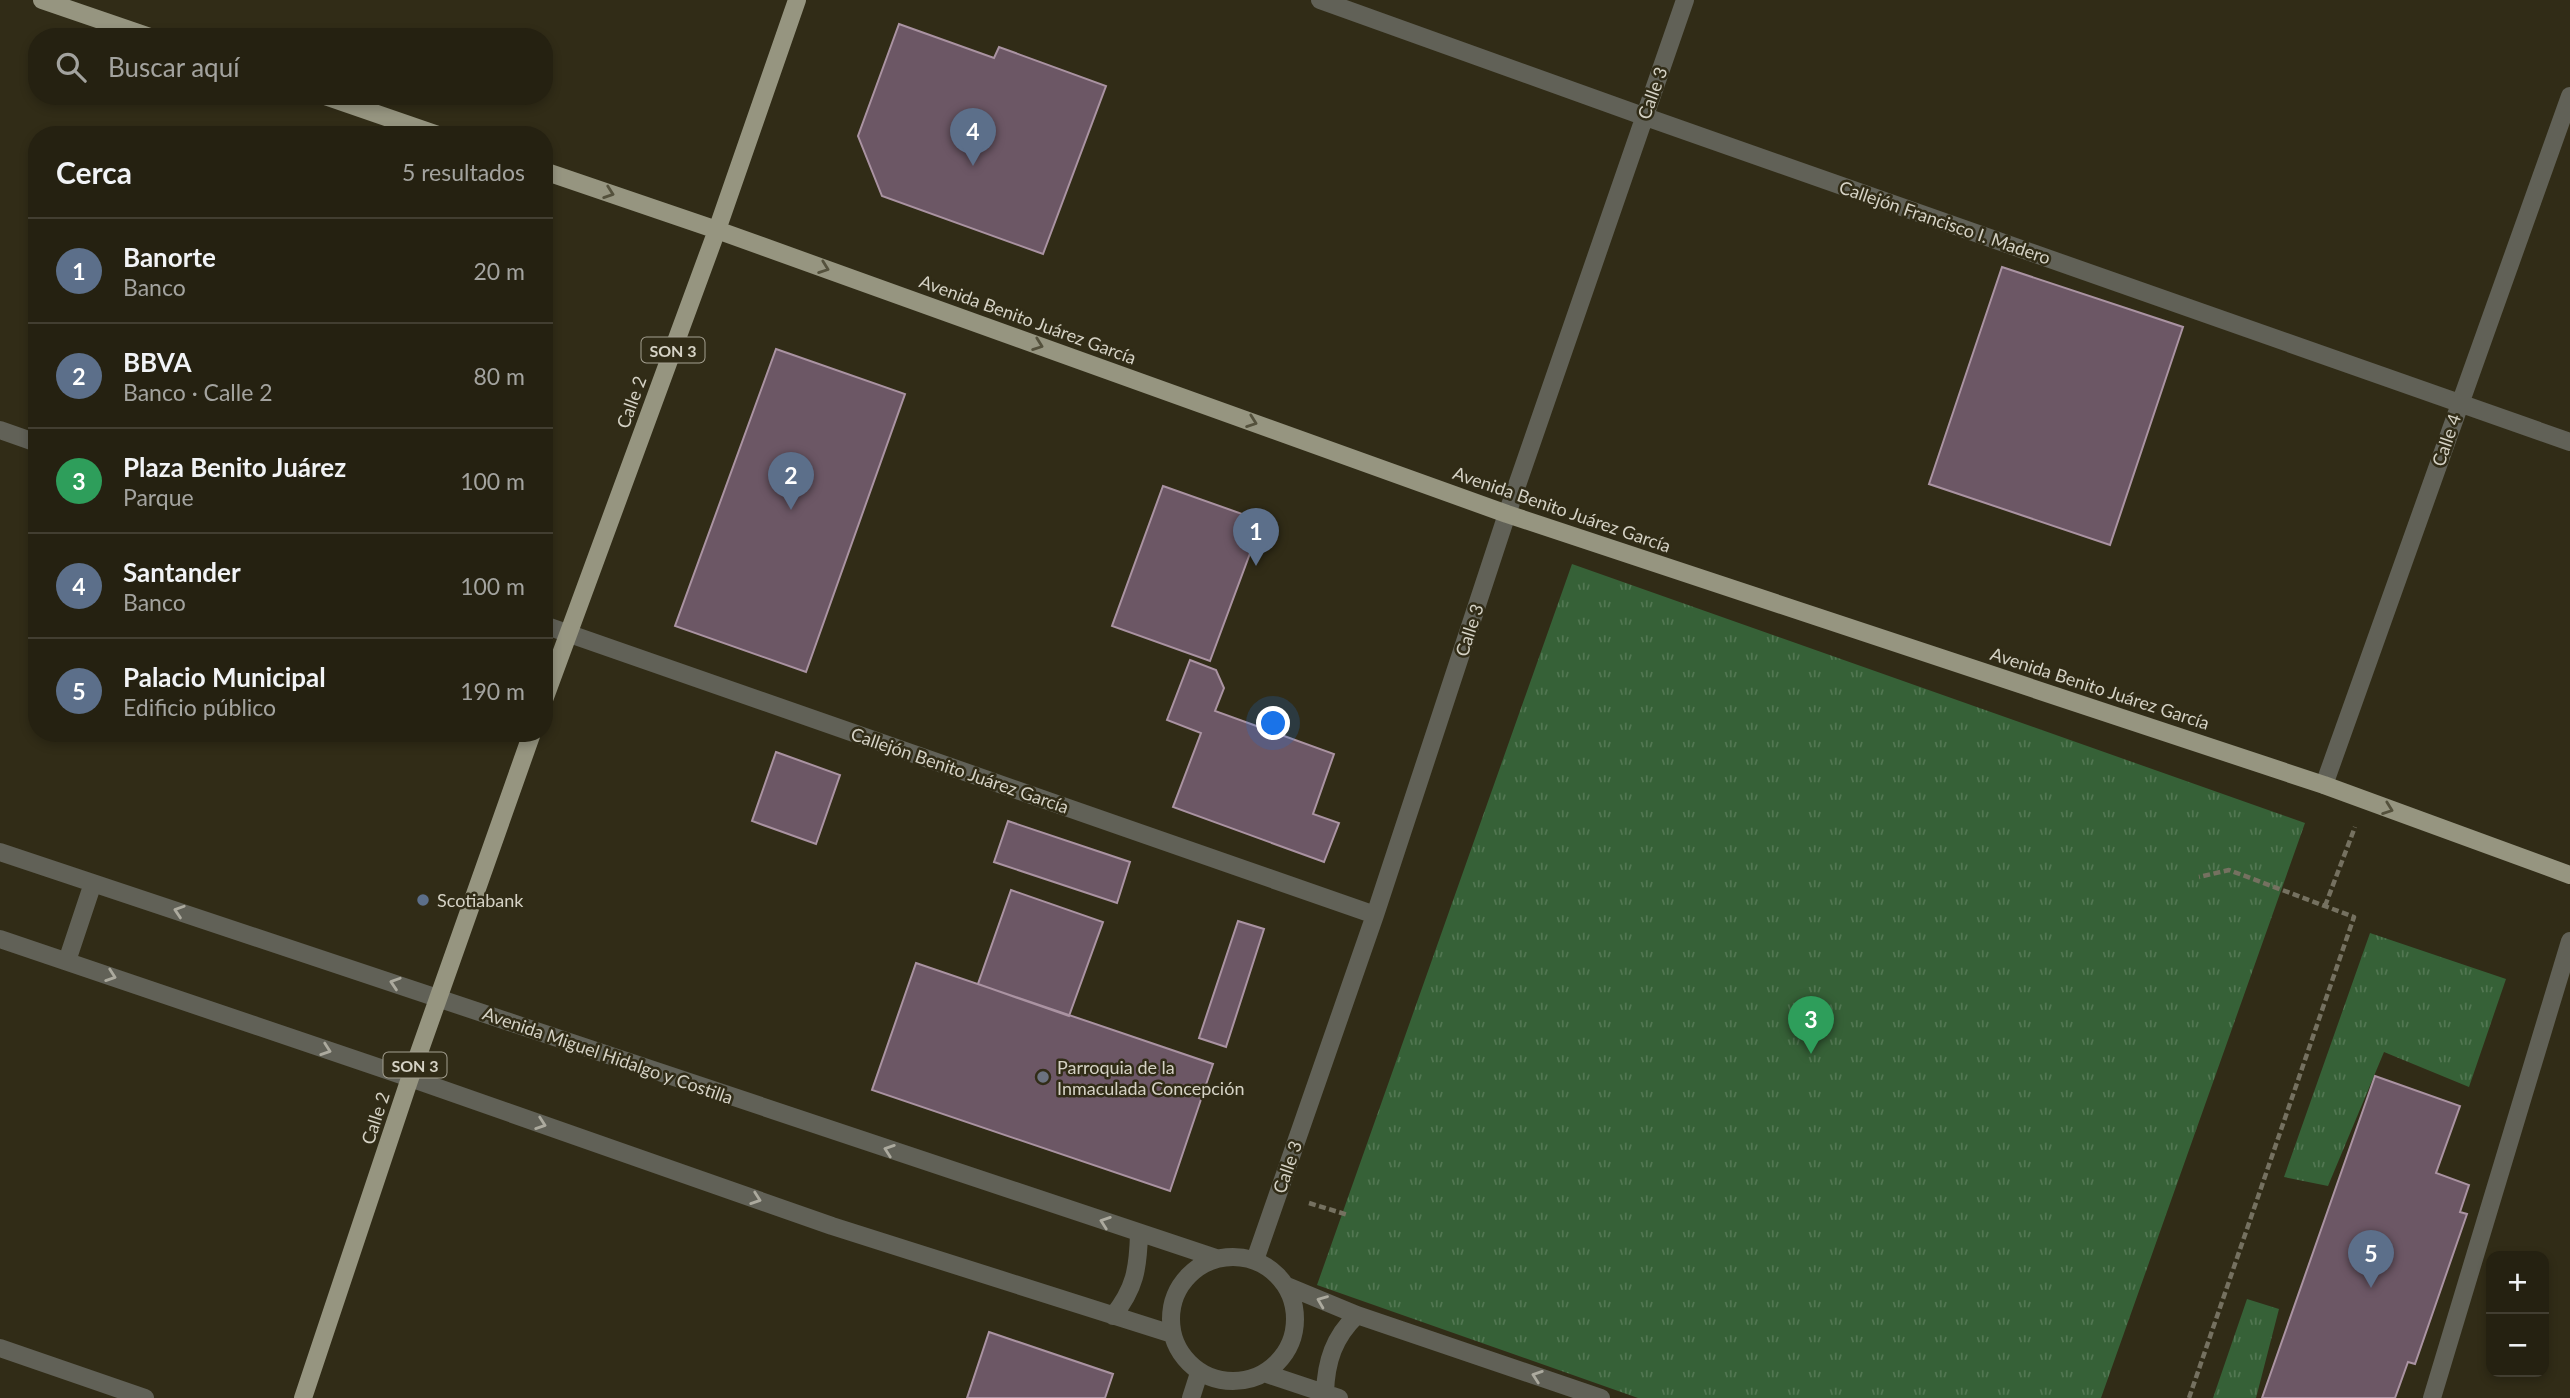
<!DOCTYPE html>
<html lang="es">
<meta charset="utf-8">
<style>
:root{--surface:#252111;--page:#312e1f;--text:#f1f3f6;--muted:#a3a39f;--line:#423e31;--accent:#b45309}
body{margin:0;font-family:Lato,sans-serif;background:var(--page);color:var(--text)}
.controls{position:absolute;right:21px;bottom:21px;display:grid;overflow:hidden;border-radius:14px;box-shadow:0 4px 10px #0003}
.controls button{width:63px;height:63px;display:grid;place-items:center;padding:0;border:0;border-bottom:2px solid var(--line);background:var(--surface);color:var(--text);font:35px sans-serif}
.you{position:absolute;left:1274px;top:724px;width:24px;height:24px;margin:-18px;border:5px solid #fff;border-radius:50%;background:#1a73e8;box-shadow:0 0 0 10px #1a73e833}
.badge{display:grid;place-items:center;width:46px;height:46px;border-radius:50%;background:var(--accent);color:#fff;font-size:23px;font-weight:700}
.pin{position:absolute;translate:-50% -58px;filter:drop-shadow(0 2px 4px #0008)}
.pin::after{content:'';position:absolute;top:37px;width:24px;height:21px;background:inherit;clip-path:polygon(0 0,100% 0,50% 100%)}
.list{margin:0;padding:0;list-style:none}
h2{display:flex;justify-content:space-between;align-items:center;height:91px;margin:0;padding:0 28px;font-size:30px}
h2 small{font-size:23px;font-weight:400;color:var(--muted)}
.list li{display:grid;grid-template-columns:46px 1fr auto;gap:21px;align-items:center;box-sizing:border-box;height:105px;padding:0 28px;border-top:2px solid var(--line)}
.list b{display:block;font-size:26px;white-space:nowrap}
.list p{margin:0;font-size:23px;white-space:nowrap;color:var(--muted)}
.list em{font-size:23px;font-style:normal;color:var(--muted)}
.icon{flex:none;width:38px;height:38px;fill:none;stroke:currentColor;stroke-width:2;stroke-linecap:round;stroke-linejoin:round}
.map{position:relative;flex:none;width:2570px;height:1398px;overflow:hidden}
.search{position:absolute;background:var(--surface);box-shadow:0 4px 10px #0003;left:28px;top:28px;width:525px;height:77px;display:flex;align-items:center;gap:18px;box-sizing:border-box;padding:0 24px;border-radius:28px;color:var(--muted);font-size:26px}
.panel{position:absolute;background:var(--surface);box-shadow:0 4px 10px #0003;left:28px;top:126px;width:525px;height:616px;border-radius:28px}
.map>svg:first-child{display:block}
.grass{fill:url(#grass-tufts)}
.building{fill:#6c5765;stroke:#aa93a2;stroke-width:2}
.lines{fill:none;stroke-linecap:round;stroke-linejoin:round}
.path{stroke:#757160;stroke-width:4.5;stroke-dasharray:7 3.5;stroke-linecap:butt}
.minor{stroke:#616157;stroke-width:18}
.major{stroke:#969580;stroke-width:18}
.oneway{stroke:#54513c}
.oneway2{stroke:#acaa9e}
.service-dot{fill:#5c6f8a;stroke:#312c17;stroke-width:2.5}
.worship-dot{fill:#6b7280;stroke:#312c17;stroke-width:2.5}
.labels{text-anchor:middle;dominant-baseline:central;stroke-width:5;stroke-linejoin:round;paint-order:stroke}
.shield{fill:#312c17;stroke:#a4a091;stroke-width:2}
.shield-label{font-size:16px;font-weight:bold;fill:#d5d2c5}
.street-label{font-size:18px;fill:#d5d2c5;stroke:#312c17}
.poi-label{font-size:18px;fill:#d5d2c5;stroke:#312c17;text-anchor:start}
</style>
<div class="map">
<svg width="2570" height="1398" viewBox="0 0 2570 1398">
<defs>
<pattern id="grass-tufts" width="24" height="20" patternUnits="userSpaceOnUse" patternTransform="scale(1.75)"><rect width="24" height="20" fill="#366137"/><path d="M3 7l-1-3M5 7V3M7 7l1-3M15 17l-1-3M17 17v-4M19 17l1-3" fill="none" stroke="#527752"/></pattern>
</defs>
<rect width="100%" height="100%" fill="#312c17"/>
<path class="grass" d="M1572 564 2305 823 2101 1398H1638L1317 1285Z
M2370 933 2506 979 2469 1087 2384 1052 2328 1186 2284 1177Z
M2247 1299 2279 1309 2256 1398H2213Z"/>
<path class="building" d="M899 24 994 58 999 47 1106 86 1043 254 882 196 858 136Z
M2002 267 2183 327 2110 545 1929 484Z
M776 349 905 394 806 672 675 626Z
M1163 486 1262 521 1210 661 1112 626Z
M1190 660 1216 670 1224 688 1215 711 1334 754 1313 814 1339 823 1324 862 1173 807 1201 733 1167 720Z
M776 752 840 775 816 844 752 821Z
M1008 821 1130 862 1117 903 994 862Z
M1011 890 1103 922 1069 1016 978 984Z
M1238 921 1264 929 1226 1047 1199 1038Z
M916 963 1213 1064 1170 1191 872 1090Z
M2375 1076 2460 1106 2436 1173 2469 1185 2460 1212 2467 1214 2415 1364 2408 1362 2395 1398H2262Z
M989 1332 1113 1374 1105 1398H967Z"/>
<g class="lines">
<path class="path" d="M2325 906 2355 827
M1309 1203 1348 1215
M2189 1398 2354 917 2229 870 2199 877"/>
<path class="minor" d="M1320 0 1643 116 2570 442
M0 430 37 443
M544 625 1375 915
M2324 785 2570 96
M0 852 1216 1258
M0 939 410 1078 832 1226 1172 1334
M67 961 93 883
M1171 1319a62 62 0 1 1 124 0a62 62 0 1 1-124 0Z
M1255 1260 1375 915 1507 514 1685 0
M1287 1286 1357 1315 1601 1398
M1113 1316C1135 1288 1138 1269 1139 1234
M0 1348 145 1398
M1264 1373 1339 1398
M1325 1393C1326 1361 1334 1337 1357 1315
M1191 1398 1199 1373
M2432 1398 2570 941"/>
<path class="major" d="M42 0 150 37
M325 96 438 135
M544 171 717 230 1507 514 2324 785 2570 875
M544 700 717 230 797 0
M303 1398 410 1078 532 733"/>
</g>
<defs><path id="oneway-chevron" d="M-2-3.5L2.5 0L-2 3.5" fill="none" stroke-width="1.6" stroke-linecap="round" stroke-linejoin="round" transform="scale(1.75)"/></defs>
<g class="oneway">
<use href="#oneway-chevron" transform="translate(609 193) rotate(19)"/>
<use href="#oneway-chevron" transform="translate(824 268) rotate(20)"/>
<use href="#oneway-chevron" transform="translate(1038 345) rotate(20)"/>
<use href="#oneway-chevron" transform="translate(1252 422) rotate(20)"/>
<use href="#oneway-chevron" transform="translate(2388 809) rotate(20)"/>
</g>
<g class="oneway2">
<use href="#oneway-chevron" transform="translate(179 911) rotate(-162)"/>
<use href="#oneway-chevron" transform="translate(111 976) rotate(19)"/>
<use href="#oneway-chevron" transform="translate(395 983) rotate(-162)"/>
<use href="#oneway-chevron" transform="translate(326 1050) rotate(19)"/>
<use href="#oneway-chevron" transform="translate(541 1124) rotate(19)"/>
<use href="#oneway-chevron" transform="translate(889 1150) rotate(-161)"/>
<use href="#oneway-chevron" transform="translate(756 1199) rotate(19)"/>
<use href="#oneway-chevron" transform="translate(1105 1222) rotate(-161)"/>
<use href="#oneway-chevron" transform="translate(1322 1301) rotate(-158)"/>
<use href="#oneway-chevron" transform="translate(1537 1376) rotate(-161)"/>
</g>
<circle class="service-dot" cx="423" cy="900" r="7"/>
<circle class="worship-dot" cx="1043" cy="1077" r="7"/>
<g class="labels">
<g class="shield">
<rect x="641.5" y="337.5" width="63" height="25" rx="5"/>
<rect x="383.5" y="1052.5" width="63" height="25" rx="5"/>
</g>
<g class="shield-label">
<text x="673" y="350">SON 3</text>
<text x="415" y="1065">SON 3</text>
</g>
<g class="street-label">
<text transform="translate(1652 93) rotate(-70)">Calle 3</text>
<text transform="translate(1945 222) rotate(19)">Callejón Francisco I. Madero</text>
<text transform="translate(1028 319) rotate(20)">Avenida Benito Juárez García</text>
<text transform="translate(631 402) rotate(-70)">Calle 2</text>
<text transform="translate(2446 440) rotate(-71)">Calle 4</text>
<text transform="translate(1562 509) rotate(19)">Avenida Benito Juárez García</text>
<text transform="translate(1469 630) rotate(-72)">Calle 3</text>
<text transform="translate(2100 688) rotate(18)">Avenida Benito Juárez García</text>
<text transform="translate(960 770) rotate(19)">Callejón Benito Juárez García</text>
<text transform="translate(608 1055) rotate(19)">Avenida Miguel Hidalgo y Costilla</text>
<text transform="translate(375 1118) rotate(-72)">Calle 2</text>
<text transform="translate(1287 1167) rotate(-71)">Calle 3</text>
</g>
<g class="poi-label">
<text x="437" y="900">Scotiabank</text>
<text x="1057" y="1067">Parroquia de la<tspan x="1057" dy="21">Inmaculada Concepción</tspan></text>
</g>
</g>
</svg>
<div class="controls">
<button>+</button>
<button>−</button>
</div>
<div class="you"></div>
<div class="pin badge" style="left:1256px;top:566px;background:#5c6f8a">1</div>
<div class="pin badge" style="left:791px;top:510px;background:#5c6f8a">2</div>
<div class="pin badge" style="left:1811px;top:1054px;background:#2e9e5b">3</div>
<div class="pin badge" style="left:973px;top:166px;background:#5c6f8a">4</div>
<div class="pin badge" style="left:2371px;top:1288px;background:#5c6f8a">5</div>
<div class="search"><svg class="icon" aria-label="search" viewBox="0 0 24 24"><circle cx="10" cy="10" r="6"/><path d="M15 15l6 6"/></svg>Buscar aquí</div>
<section class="panel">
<h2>Cerca<small>5 resultados</small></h2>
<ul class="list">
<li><span class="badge" style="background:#5c6f8a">1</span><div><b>Banorte</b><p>Banco</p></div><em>20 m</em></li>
<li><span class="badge" style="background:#5c6f8a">2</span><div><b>BBVA</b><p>Banco · Calle 2</p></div><em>80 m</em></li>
<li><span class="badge" style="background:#2e9e5b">3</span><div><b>Plaza Benito Juárez</b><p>Parque</p></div><em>100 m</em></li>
<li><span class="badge" style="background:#5c6f8a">4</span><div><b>Santander</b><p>Banco</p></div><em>100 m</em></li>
<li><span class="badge" style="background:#5c6f8a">5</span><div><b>Palacio Municipal</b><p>Edificio público</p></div><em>190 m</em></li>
</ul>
</section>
</div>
